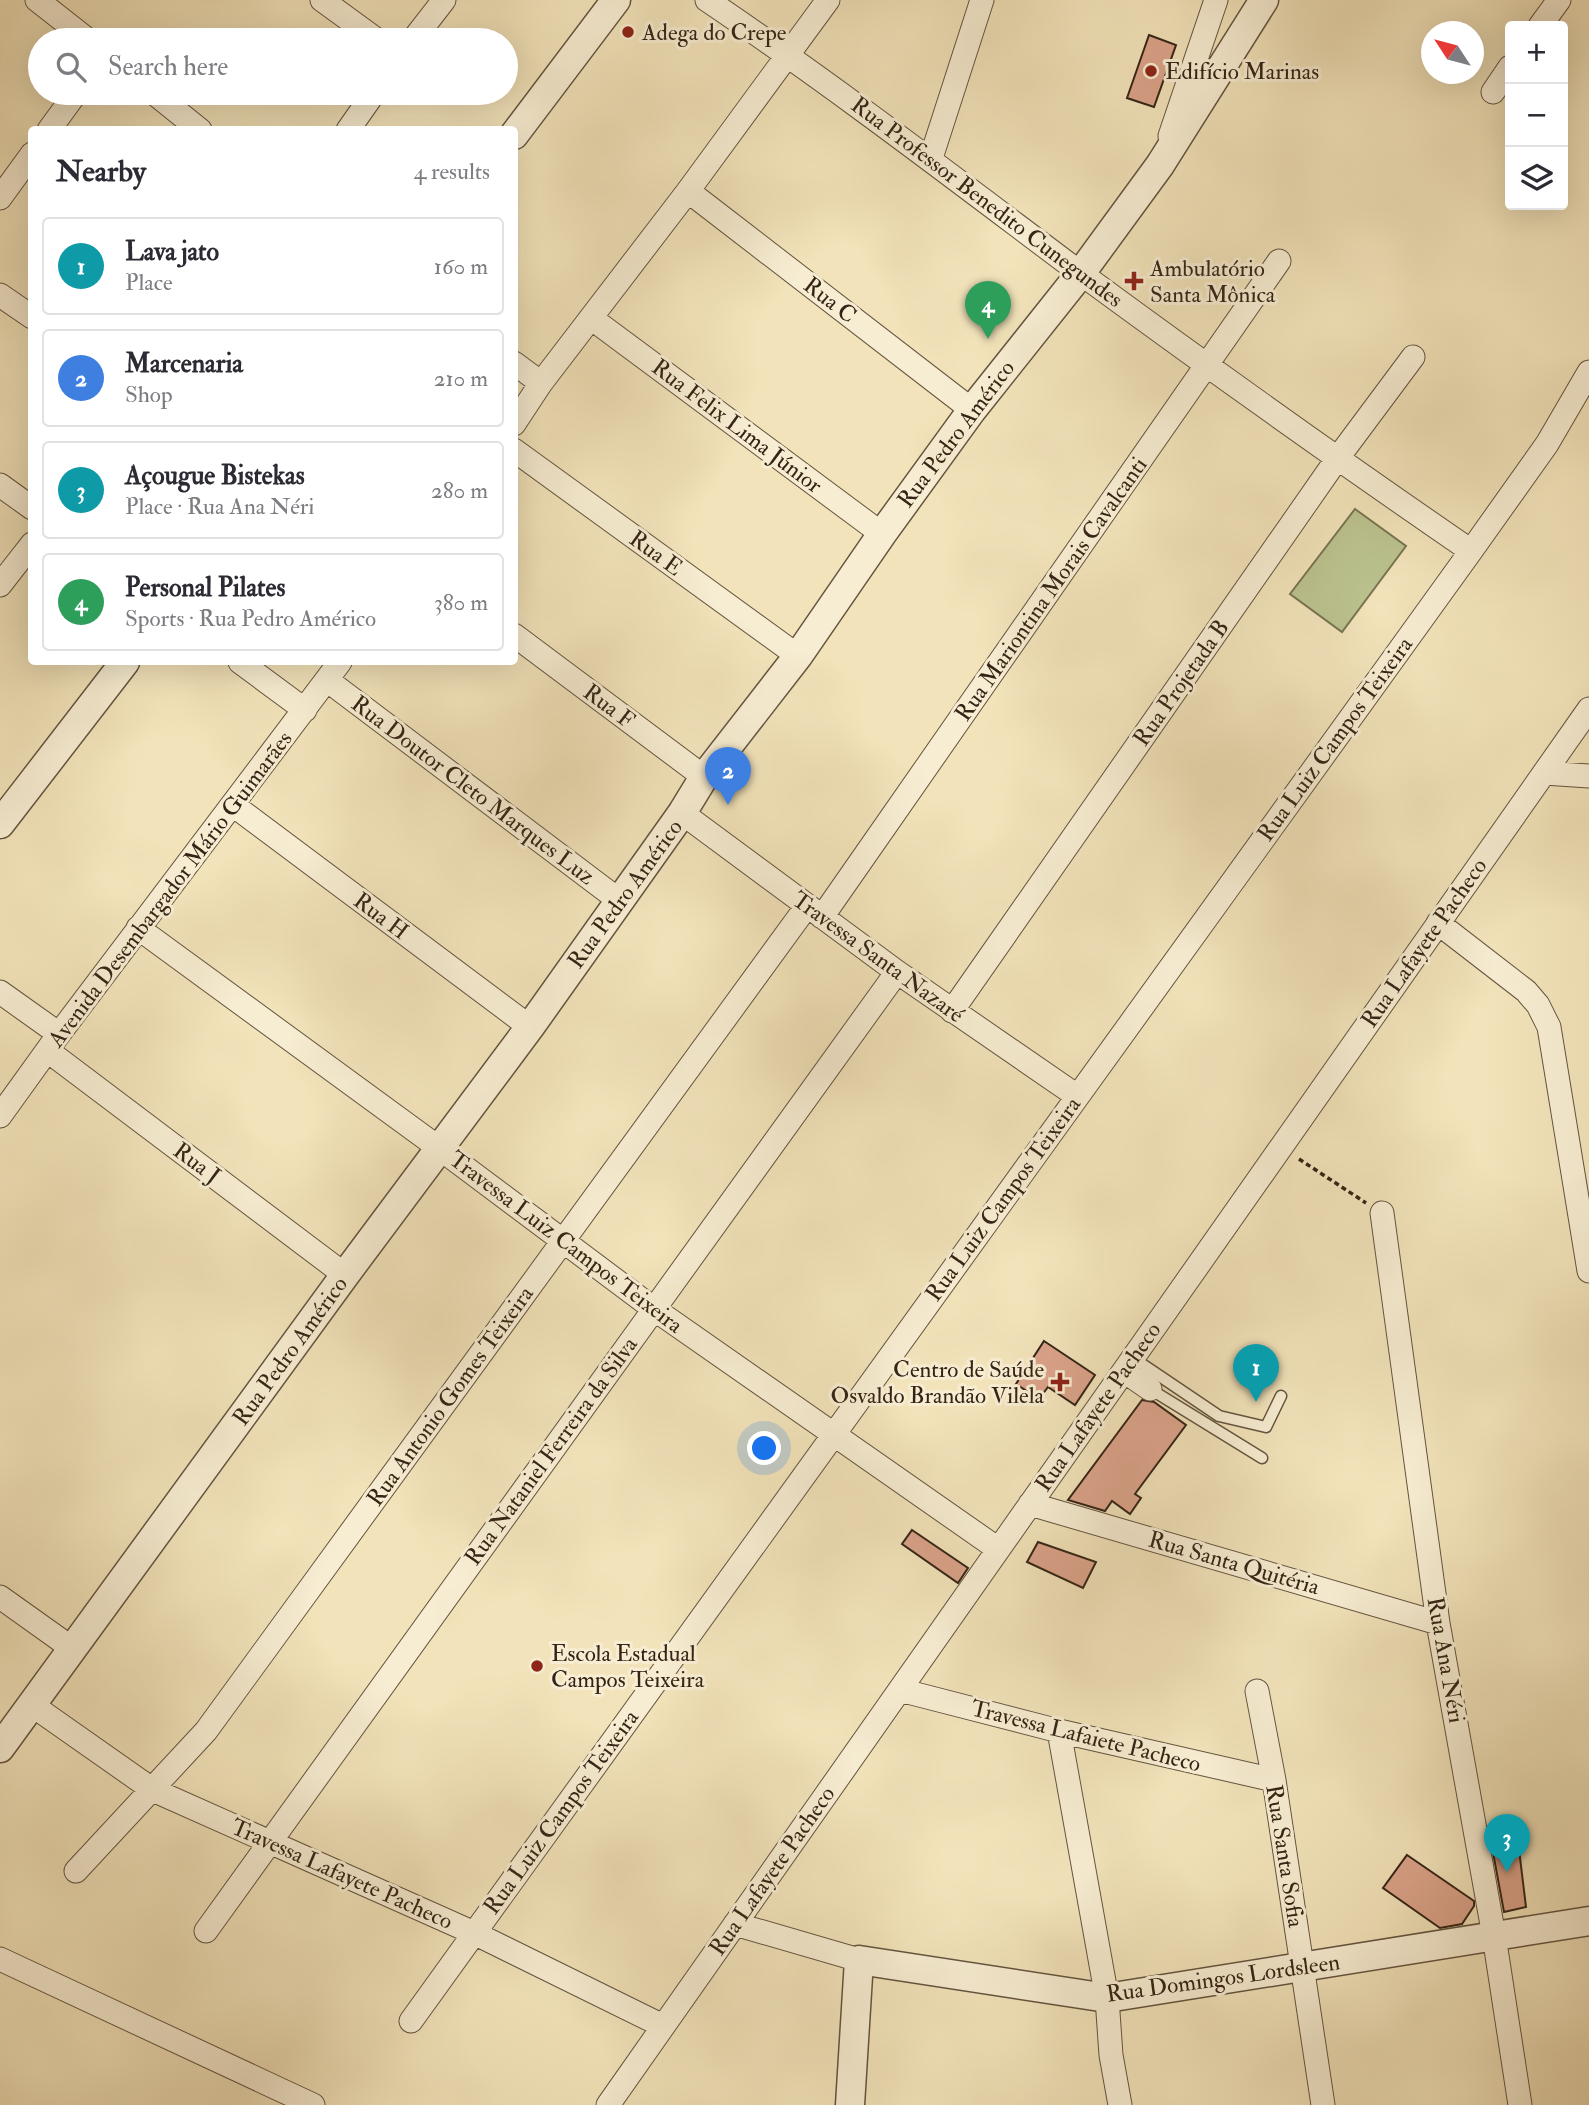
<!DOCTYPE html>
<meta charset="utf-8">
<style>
:root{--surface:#fff;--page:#f7f7f7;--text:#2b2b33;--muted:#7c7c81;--line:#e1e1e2;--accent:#8f2418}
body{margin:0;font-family:"IM FELL Double Pica",serif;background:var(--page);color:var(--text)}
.controls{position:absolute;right:21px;top:21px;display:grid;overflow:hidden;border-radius:7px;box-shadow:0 7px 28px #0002}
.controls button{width:63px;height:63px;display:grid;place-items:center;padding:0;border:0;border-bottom:2px solid var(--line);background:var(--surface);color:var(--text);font:35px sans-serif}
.compass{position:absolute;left:1421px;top:21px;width:63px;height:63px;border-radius:50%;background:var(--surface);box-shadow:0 7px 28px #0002;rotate:306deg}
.you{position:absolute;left:765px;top:1449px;width:24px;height:24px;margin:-18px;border:5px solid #fff;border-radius:50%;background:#1a73e8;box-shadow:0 0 0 10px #1a73e833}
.badge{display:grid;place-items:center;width:46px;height:46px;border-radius:50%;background:var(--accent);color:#fff;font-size:23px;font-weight:700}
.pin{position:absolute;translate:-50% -58px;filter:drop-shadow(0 2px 4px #0008)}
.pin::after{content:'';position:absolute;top:37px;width:24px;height:21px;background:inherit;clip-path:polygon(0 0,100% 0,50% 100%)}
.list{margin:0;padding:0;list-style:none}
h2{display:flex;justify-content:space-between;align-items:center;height:91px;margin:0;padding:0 28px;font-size:30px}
h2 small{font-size:23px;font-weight:400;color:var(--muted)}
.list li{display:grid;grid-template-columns:46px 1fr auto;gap:21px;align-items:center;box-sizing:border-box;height:98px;margin:0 14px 14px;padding:0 14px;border:2px solid var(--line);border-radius:7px}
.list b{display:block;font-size:26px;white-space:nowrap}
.list p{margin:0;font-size:23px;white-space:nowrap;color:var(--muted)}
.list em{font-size:23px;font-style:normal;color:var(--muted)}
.icon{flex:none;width:38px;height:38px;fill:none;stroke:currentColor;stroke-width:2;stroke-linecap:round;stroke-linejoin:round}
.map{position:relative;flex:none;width:1589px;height:2105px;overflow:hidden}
.search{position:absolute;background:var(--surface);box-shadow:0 7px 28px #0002;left:28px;top:28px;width:490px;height:77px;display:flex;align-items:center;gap:18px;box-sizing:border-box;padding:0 24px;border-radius:38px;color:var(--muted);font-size:26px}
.panel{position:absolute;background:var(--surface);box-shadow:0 7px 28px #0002;left:28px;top:126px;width:490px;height:539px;border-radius:7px}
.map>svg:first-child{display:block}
.green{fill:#bbc38f;stroke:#787452;stroke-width:2}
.building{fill:#dba38a;stroke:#352416;stroke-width:2}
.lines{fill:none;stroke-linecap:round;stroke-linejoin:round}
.service-casing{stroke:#64543f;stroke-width:13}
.minor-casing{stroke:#64543f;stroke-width:25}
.tertiary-casing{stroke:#64543f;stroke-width:31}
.path{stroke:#352416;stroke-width:3.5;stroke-dasharray:5 3.5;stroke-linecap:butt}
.service{stroke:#f7edd2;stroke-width:10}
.minor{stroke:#f7edd2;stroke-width:23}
.tertiary{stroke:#f7edd2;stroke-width:28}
.poi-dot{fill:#8f2418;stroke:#f7edd2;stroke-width:2.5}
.labels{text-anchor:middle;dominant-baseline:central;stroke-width:6;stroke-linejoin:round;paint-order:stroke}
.poi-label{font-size:23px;fill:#352416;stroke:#f7edd2;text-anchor:start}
.street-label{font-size:23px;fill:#352416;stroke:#f7edd2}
</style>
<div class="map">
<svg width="1589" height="2105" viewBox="0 0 1589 2105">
<rect width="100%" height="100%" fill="#f2e3ba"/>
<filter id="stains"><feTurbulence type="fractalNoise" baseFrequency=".00286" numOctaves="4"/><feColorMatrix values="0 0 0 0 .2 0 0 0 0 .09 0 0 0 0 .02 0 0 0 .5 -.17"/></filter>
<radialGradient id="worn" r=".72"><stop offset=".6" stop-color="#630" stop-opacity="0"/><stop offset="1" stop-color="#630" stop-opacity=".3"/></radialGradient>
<path class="green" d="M1355 509 1406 546 1342 632 1290 594Z"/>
<path class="building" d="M1149 35 1176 45 1154 107 1127 98Z
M1044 1341 1095 1375 1075 1405 1048 1387 1039 1399 1016 1384Z
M1142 1400 1154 1402 1186 1425 1135 1494 1141 1498 1130 1514 1112 1501 1105 1511 1068 1500Z
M912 1530 968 1568 958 1583 902 1544Z
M1038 1542 1096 1562 1083 1588 1027 1562Z
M1517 1833 1526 1907 1504 1912 1490 1836Z
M1407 1855 1474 1901V1906L1462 1924 1440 1928 1383 1888Z"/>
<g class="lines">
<defs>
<path id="service" d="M1133 1358 1219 1416 1266 1427 1281 1396
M1150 1389 1262 1458"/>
<path id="minor" d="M37 0 88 40
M322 0 377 40
M707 0C836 87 959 182 1083 275 1211 369 1340 461 1471 551
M1540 26 1559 0
M413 40 444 0
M1493 92 1510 67
M154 93 200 130
M49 130 76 93
M348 130 374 93
M1170 136 1216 0
M931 158 982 0
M688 191 972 410
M0 198 32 154
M0 295 32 317
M591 318 882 534
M514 363 541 383
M514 424 541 383 688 191 828 0
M514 450 798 656
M0 485 32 508
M0 585 32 544
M514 635 704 777
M240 662 305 710
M327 680 620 901
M1544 773 1589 776
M233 805 530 1027
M682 813 897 972 1077 1096
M822 917 1279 261
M1438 923 1526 991 1538 1005 1549 1027 1589 1271
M138 928 439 1148 654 1309 998 1549
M0 992 59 1034
M952 1011 1337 459 1413 357
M48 1051 345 1275
M0 1116 59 1034 340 662
M1382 1213 1438 1623 1494 1936 1520 2105
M1124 1371 1150 1389
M1030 1504 1438 1623
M0 1597 73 1649
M900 1690 1059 1731 1274 1780
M1257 1691 1274 1780 1323 2105
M32 1705 153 1790 474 1933 663 2026
M1059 1731 1107 1998 1111 2055 1120 2105
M76 1871 206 1731 807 906
M735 1924 859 1960
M206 1931 897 972
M0 1959 313 2105
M411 2021 1471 551 1547 444 1589 372
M608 2105 1589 709"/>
<path id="tertiary" d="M514 135 616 0
M0 824 125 662
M0 1748 345 1275 530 1027 682 813 704 777 798 656 882 534 972 410 1081 273 1160 165 1264 0
M850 2105 859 1960 1107 1998 1589 1921"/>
</defs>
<use href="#service" class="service-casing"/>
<use href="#minor" class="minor-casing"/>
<use href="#tertiary" class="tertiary-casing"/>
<path class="path" d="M1299 1159 1366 1203"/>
<use href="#service" class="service"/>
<use href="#minor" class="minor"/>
<use href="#tertiary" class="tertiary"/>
</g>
<g class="poi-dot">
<circle cx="628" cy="32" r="7"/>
<circle cx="1151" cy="71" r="7"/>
<path d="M1130.5 270.5h7v7h7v7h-7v7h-7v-7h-7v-7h7z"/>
<path d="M1056.5 1371.5h7v7h7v7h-7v7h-7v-7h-7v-7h7z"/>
<circle cx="537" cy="1666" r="7"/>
</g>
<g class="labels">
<g class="poi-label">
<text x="642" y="32">Adega do Crepe</text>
<text x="1165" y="71">Edifício Marinas</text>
<text x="1150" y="268">Ambulatório<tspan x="1150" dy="26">Santa Mônica</tspan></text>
<text x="1044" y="1369" text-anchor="end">Centro de Saúde<tspan x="1044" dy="26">Osvaldo Brandão Vilela</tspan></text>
<text x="551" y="1653">Escola Estadual<tspan x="551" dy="26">Campos Teixeira</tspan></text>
</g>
<g class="street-label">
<text transform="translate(987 202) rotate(37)">Rua Professor Benedito Cunegundes</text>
<text transform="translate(830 300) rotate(38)">Rua C</text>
<text transform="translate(737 426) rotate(37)">Rua Felix Lima Júnior</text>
<text transform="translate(956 434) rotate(-53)">Rua Pedro Américo</text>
<text transform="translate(656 553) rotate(36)">Rua E</text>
<text transform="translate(1051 589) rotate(-55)">Rua Mariontina Morais Cavalcanti</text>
<text transform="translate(1181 683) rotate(-55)">Rua Projetada B</text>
<text transform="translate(609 706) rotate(37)">Rua F</text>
<text transform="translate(1335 739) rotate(-54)">Rua Luiz Campos Teixeira</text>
<text transform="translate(473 790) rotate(37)">Rua Doutor Cleto Marques Luz</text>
<text transform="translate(170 889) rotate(-53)">Avenida Desembargador Mário Guimarães</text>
<text transform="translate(625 894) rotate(-54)">Rua Pedro Américo</text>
<text transform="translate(381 916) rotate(37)">Rua H</text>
<text transform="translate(1424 943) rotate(-55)">Rua Lafayete Pacheco</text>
<text transform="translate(878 957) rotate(36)">Travessa Santa Nazaré</text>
<text transform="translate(197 1163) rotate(37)">Rua J</text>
<text transform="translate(1003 1199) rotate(-54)">Rua Luiz Campos Teixeira</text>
<text transform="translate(566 1242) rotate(37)">Travessa Luiz Campos Teixeira</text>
<text transform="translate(290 1351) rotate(-54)">Rua Pedro Américo</text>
<text transform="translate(450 1396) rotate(-54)">Rua Antonio Gomes Teixeira</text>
<text transform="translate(1098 1407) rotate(-55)">Rua Lafayete Pacheco</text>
<text transform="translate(551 1451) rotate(-54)">Rua Nataniel Ferreira da Silva</text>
<text transform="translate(1234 1563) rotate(16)">Rua Santa Quitéria</text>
<text transform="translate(1446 1660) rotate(80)">Rua Ana Néri</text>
<text transform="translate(1086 1736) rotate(14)">Travessa Lafaiete Pacheco</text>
<text transform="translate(561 1812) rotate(-54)">Rua Luiz Campos Teixeira</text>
<text transform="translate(1285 1856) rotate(81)">Rua Santa Sofia</text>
<text transform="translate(772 1871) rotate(-55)">Rua Lafayete Pacheco</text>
<text transform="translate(342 1874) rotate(24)">Travessa Lafayete Pacheco</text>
<text transform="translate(1223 1978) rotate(-8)">Rua Domingos Lordsleen</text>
</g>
</g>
<rect width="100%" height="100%" filter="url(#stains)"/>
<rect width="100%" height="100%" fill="url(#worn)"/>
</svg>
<div class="controls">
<button>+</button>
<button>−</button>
<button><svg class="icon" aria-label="layers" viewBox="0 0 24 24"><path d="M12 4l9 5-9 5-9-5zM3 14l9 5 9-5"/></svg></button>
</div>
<svg class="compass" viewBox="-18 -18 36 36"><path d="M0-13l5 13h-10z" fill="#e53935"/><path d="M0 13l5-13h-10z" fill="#7c7c81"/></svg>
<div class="you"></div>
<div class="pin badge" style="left:1256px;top:1402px;background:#0f9aa8">1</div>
<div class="pin badge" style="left:728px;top:805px;background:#3f7fe0">2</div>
<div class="pin badge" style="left:1507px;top:1872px;background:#0f9aa8">3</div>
<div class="pin badge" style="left:988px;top:339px;background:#2e9e5b">4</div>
<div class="search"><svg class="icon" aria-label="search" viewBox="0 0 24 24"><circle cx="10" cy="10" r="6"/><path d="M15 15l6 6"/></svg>Search here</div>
<section class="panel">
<h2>Nearby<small>4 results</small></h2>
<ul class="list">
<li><span class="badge" style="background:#0f9aa8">1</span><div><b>Lava jato</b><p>Place</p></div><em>160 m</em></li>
<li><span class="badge" style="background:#3f7fe0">2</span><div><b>Marcenaria</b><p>Shop</p></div><em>210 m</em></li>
<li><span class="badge" style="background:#0f9aa8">3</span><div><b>Açougue Bistekas</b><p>Place · Rua Ana Néri</p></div><em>280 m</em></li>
<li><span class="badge" style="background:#2e9e5b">4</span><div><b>Personal Pilates</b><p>Sports · Rua Pedro Américo</p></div><em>380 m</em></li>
</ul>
</section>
</div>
